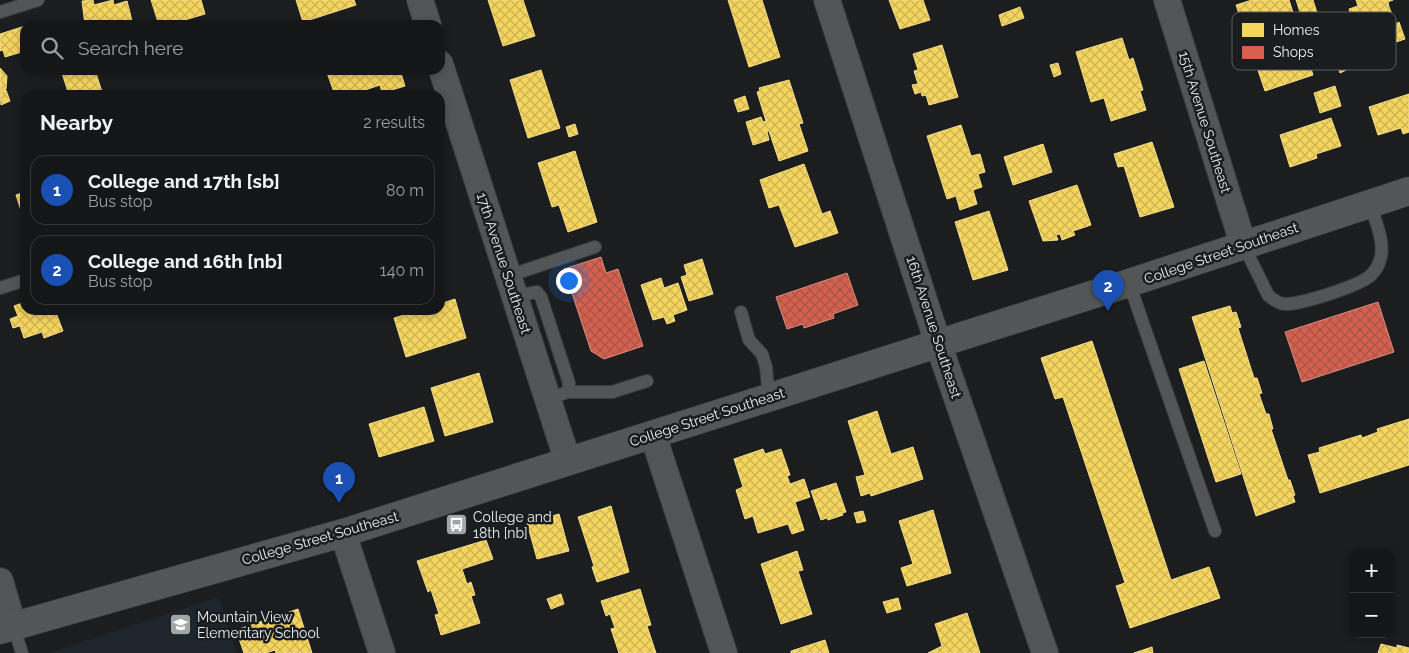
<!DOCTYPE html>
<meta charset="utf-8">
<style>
:root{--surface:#141617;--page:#1d1f20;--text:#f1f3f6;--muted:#9d9fa1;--line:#333536;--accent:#2563eb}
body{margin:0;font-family:Raleway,sans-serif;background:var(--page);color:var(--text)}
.controls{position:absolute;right:15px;bottom:15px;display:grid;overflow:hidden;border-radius:10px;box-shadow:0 2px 8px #0003}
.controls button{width:45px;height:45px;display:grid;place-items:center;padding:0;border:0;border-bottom:1px solid var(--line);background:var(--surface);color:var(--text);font:25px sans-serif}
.you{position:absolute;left:568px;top:280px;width:18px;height:18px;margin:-12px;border:4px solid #fff;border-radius:50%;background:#1a73e8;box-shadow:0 0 0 8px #1a73e833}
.badge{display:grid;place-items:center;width:32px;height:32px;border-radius:50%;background:var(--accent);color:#fff;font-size:16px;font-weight:700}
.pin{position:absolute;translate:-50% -41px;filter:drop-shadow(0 1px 2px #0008)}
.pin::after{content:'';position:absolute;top:26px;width:18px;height:15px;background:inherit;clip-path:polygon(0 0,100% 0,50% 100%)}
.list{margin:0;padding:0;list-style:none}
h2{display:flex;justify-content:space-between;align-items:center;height:65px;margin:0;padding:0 20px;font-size:21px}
h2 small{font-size:16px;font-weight:400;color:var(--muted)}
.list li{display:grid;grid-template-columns:32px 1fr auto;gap:15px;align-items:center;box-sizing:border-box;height:70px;margin:0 10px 10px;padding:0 10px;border:1px solid var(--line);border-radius:15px}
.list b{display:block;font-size:19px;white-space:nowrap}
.list p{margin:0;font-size:16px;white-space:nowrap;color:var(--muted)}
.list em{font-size:16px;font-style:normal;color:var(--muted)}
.icon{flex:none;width:28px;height:28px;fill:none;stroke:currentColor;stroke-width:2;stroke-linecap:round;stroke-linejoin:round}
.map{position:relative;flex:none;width:1409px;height:653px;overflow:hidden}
.search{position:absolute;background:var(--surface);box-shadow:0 2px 8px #0003;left:20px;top:20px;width:425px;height:55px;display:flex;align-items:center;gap:12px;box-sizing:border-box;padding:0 18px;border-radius:15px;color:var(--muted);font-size:19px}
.panel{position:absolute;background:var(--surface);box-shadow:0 2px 8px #0003;left:20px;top:90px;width:425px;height:225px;border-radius:15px}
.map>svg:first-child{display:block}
.built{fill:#1e262c}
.homes{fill:url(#homes-cross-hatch);stroke:#f3dc88}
.shops{fill:url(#shops-cross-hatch);stroke:#dc8b7e}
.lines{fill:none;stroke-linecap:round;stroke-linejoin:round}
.service-casing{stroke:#393a3b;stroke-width:14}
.minor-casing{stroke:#393a3b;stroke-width:28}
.primary-casing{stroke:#393a3b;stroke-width:29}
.service{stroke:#535455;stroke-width:12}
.minor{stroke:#535455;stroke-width:26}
.primary{stroke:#545556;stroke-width:28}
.labels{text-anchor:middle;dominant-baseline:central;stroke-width:5;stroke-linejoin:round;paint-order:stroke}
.street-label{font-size:14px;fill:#ebeeef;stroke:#1a1d20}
.poi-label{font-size:14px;fill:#ebeeef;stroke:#1a1d20;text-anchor:start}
.key{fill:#1a1d20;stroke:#595c5e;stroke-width:1}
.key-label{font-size:14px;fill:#ebeeef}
</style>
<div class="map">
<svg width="1409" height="653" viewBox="0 0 1409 653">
<defs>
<pattern id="homes-cross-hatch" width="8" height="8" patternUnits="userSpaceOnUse" patternTransform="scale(1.25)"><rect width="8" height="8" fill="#f6d55c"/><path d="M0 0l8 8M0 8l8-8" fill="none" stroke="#cab257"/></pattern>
<pattern id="shops-cross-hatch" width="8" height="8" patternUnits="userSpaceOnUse" patternTransform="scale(1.25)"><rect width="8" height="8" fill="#d6604d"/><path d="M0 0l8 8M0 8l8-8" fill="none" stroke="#a4574b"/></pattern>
</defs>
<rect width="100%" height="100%" fill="#1b1d1f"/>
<path class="built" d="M219 597 236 653H48Z"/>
<path class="homes" d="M93 0 94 5 113 0 114 5 127 1 133 25H85L82 1Z
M151 0H201L205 14 168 25H159Z
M296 0H354L356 5 303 22Z
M488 0H523L535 36 503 46Z
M728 0H762L780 57 749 67Z
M889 0H923L930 20 900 29Z
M1252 0H1289L1313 75 1265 91 1236 5Z
M1296 0H1313L1317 13 1302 18Z
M1356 0H1393L1388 2 1389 7 1396 24 1399 22 1405 39 1378 48 1373 34 1358 37 1349 9 1358 6Z
M1020 7 1024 18 1002 26 999 15Z
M25 26V51L5 57 3 50 0 51V34Z
M1122 38 1129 60 1133 58 1143 90 1140 91 1146 110 1111 121 1104 98 1091 102 1076 52Z
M942 45 958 97 929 105 926 95 922 96 921 92 915 94 912 85 918 84 914 71 918 70 913 54Z
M1343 56 1348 69 1340 73 1335 59Z
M1058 63 1061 74 1054 77 1050 65Z
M0 68 7 76 6 89 0 91Z
M61 70H95L103 95H69Z
M326 70H400L405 86 382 93 380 85 350 95H335Z
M541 70 560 128 528 138 510 80Z
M789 80 803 123 799 124 808 151 779 161 769 131H767L769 140 753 145 746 122 761 117 763 122 766 121 757 92 760 91 759 88Z
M1335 86 1341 106 1320 113 1314 93Z
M6 90 10 101 1 105 0 92Z
M1409 94V132L1403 134 1401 128 1378 135 1369 107Z
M745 96 749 109 738 112 734 100Z
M1331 118 1341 146 1316 154 1317 158 1290 167 1280 135Z
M575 124 578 134 569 137 566 127Z
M961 125 971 156 980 154 985 172 978 174 982 187 973 190 977 204 960 210 956 196 947 199 927 136Z
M1152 142 1174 207 1140 217 1124 166 1118 167 1114 154Z
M1043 144 1052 172 1013 185 1004 157Z
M575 151 597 222 568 232 559 205 552 207 538 163Z
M804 164 822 214 830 211 838 233 795 247 779 205 769 208 760 180Z
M1077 185 1091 225 1073 231 1075 235 1062 240 1060 234 1056 235 1058 240 1043 241 1029 201Z
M25 192V223L16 195Z
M989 211 1008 270 973 280 955 222Z
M702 259 713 294 689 301 681 277 687 275 684 265Z
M661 278 664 288 678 283 687 310 673 315 675 321 667 324 664 317 653 320 641 285Z
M455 299 466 338 406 357 394 318 421 310H440V304Z
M25 302V310H55L63 331 44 338 42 332 24 338 20 326 13 328 10 319 18 316 14 306Z
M1230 306 1232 313 1236 312 1241 327 1238 328 1254 378H1257L1262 393 1259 394 1266 414H1269L1273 429H1271L1288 480H1290L1295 495 1293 496 1295 502 1256 516 1192 317Z
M1092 341 1171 580 1209 567 1220 598 1130 628 1116 586 1125 583 1063 397 1055 399 1041 358Z
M1204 361 1241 474 1216 482 1179 369Z
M479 373 493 422 445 436 431 388Z
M424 407 434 441 379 457 369 424Z
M877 411 891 454 913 447 923 479 871 496 870 493 861 496 856 477 865 475 848 421Z
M1409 419V465L1320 493 1308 455 1320 452 1319 448 1361 435 1362 438 1378 432 1377 429Z
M763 449 765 454 781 449 790 475 787 476 790 484 804 479 810 497 795 502 804 530 792 534 788 524 758 533 753 516 745 519 736 490 743 487 734 459Z
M836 483 846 512 842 513 843 515 828 520 827 518 821 520 811 491Z
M611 506 629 572 597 582 592 567 594 566 578 517Z
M933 510 951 573 907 586 901 568 913 564 899 521Z
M863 511 866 521 857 523 854 513Z
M559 514 569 551 537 559 527 523Z
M486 540 493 559 462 569 467 584 471 582 475 595 471 596 480 623 441 635 435 615 439 614 431 590 428 592 417 561Z
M797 551 803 570 798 571 812 614 781 624 761 564Z
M640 589 651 625 647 626 656 653H619L611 629 615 628 610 614 606 616 601 601Z
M561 594 564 604 551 609 547 599Z
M898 598 901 609 887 613 883 602Z
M298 609 312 653H276L275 650 266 653H244L236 630Z
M967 613 980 653H928L942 646 935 624Z
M825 640 829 653H791V651Z
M1381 644 1397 648V645L1409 648V653H1378Z
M1152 647 1153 653H1134Z"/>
<path class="shops" d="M601 257 606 273 618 269 643 346 604 359 591 351 564 269Z
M847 273 858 305 833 314 834 318 804 328 803 324 787 329 776 297Z
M1378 302 1394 352 1302 382 1285 332Z"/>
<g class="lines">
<defs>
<path id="service" d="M0 12 38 0
M1243 244 1268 295C1273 299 1277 303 1284 304 1299 305 1360 286 1371 275 1374 272 1378 266 1379 263 1387 245 1375 221 1370 203
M508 276 595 247
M1129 283 1215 531
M0 288 25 280
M515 296 537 292 541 297 569 383 568 392 548 399
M741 312 749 340 762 354 766 367 769 397
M568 392H612L647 381
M13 625 22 653"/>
<path id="minor" d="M420 0 428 25
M827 0 938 343 1045 653
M1167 0 1243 244
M440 64 568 462
M653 435 724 653
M343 533 382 653
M0 581 13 625"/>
<path id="primary" d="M0 630 343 533 1129 283 1409 191"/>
</defs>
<use href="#service" class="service-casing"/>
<use href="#minor" class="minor-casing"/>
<use href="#primary" class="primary-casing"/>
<use href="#service" class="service"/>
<use href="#minor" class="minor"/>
<use href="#primary" class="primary"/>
</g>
<defs>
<symbol id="bus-square" viewBox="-11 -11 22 22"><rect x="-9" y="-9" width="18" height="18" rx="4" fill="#a2a5a6" stroke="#1a1d20"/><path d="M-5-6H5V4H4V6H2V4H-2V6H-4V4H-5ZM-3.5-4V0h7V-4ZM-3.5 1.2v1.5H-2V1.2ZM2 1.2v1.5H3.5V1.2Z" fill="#fff"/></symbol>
<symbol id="school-square" viewBox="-11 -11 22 22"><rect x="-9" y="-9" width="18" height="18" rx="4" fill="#a2a5a6" stroke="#1a1d20"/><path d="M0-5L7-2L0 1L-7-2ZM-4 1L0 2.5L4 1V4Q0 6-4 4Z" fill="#fff"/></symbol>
</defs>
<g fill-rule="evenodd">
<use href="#bus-square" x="444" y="512" width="25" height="25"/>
<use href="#school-square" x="168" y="612" width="25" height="25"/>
</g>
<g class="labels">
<g class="street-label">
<text transform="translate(1205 122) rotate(73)">15th Avenue Southeast</text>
<text transform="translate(1221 253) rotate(-19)">College Street Southeast</text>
<text transform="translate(504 263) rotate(72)">17th Avenue Southeast</text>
<text transform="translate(934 327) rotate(72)">16th Avenue Southeast</text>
<text transform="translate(707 417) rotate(-18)">College Street Southeast</text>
<text transform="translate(320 538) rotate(-16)">College Street Southeast</text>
</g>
<g class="poi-label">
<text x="473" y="517">College and<tspan x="473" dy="16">18th [nb]</tspan></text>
<text x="197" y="617">Mountain View<tspan x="197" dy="16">Elementary School</tspan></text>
</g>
</g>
<rect x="1232" y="12" width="164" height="58" rx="8" class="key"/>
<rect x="1242" y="23" width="22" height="14" fill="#f6d55c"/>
<rect x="1242" y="46" width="22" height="13" fill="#d6604d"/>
<g class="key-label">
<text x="1273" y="35">Homes</text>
<text x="1273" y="57">Shops</text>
</g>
</svg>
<div class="controls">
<button>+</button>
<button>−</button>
</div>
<div class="you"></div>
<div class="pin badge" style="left:339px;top:503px;background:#1a4fb4">1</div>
<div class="pin badge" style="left:1108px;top:311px;background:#1a4fb4">2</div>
<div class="search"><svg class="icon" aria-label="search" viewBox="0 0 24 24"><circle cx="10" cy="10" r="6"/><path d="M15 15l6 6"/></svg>Search here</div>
<section class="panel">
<h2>Nearby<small>2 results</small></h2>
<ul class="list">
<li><span class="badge" style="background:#1a4fb4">1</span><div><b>College and 17th [sb]</b><p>Bus stop</p></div><em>80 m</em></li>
<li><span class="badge" style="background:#1a4fb4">2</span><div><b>College and 16th [nb]</b><p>Bus stop</p></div><em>140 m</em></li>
</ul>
</section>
</div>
